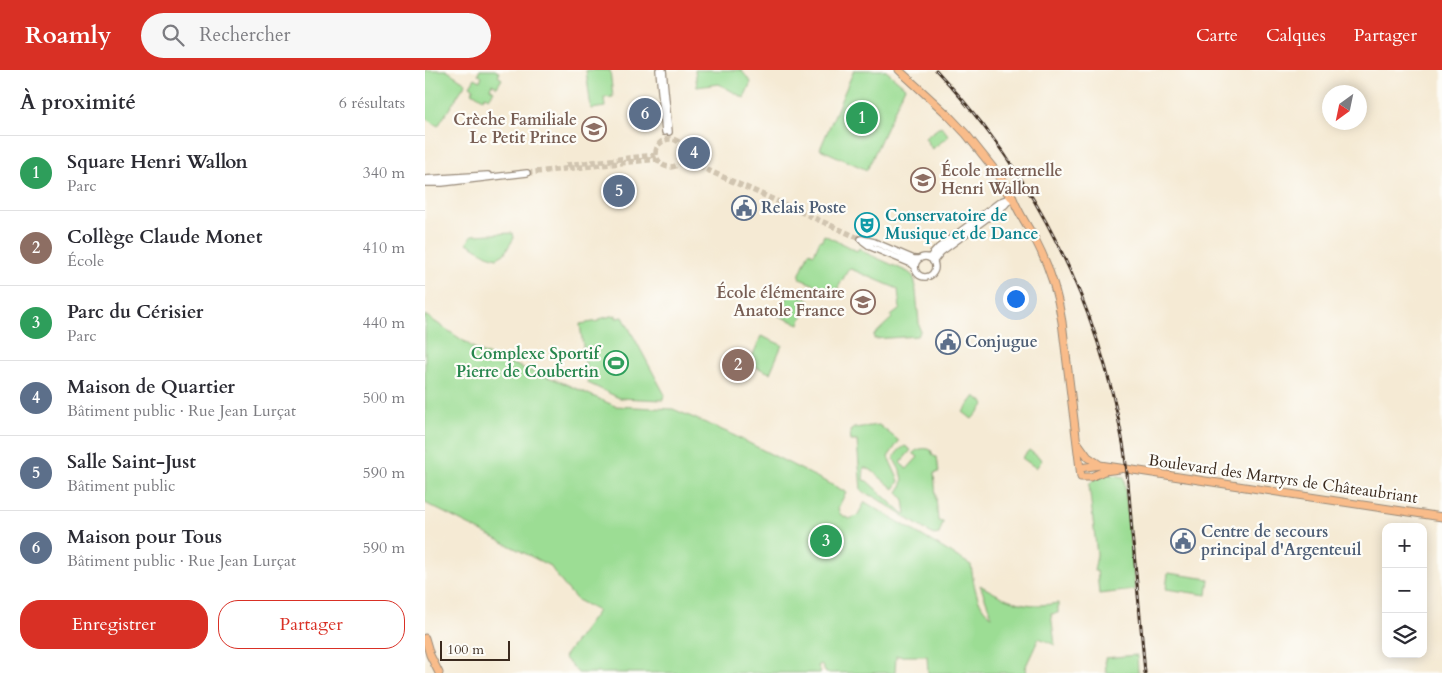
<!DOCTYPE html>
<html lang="fr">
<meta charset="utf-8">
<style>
:root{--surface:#fff;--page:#f7f7f7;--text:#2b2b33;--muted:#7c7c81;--line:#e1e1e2;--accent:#d93025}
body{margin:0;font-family:Cardo,serif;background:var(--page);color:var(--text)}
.controls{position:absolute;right:15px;bottom:15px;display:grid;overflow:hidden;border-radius:10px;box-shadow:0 2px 12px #0003}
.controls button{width:45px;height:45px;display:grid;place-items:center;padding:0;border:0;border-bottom:1px solid var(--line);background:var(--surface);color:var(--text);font:25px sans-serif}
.compass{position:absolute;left:897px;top:15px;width:45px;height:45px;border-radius:50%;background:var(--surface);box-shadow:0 2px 12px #0003;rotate:213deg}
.scale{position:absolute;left:15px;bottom:12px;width:70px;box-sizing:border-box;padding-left:5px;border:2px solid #3b2a1e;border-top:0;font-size:14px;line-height:18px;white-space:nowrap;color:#3b2a1e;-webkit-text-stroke:4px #fdfcf7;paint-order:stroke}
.you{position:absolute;left:590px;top:228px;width:18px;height:18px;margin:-12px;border:4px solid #fff;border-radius:50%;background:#1a73e8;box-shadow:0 0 0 8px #1a73e833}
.badge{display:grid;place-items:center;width:32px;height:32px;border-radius:50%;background:var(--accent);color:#fff;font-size:16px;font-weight:700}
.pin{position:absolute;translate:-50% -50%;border:2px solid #fff;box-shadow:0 1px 5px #0006}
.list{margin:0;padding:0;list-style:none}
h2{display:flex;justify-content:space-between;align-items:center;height:65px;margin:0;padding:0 20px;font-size:21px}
h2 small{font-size:16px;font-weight:400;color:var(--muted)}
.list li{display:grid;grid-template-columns:32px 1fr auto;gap:15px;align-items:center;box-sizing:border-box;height:75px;padding:0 20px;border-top:1px solid var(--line)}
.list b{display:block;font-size:19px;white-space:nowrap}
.list p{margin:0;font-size:16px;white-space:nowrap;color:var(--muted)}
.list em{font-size:16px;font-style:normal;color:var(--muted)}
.actions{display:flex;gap:10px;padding:15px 20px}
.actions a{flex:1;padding:11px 0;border:1px solid var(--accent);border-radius:20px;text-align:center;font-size:18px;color:var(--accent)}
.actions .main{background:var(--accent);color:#fff}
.icon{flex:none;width:28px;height:28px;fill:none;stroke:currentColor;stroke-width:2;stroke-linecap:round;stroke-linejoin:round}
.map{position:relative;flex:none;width:1017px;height:603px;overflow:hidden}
header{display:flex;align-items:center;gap:30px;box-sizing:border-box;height:70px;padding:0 25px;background:var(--accent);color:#fff}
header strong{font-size:24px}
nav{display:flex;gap:28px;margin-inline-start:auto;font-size:18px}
.search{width:350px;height:45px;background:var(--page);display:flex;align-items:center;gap:12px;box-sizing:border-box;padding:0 18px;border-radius:28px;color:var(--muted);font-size:19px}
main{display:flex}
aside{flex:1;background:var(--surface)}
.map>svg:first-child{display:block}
.green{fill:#9cdd94;stroke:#6c8459}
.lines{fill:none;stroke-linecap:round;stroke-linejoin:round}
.minor-tunnel{stroke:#d0c4b0;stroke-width:5.5;stroke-dasharray:5.5 3;stroke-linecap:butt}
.minor-casing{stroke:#988a79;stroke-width:8}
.major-casing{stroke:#988a79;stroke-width:9}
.minor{stroke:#fff;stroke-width:5.5}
.major{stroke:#f9bc8a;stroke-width:7}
.rail-casing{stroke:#3b2a1e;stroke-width:3}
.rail{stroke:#fdfcf7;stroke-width:1;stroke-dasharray:4;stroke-linecap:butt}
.labels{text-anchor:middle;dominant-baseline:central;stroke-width:4.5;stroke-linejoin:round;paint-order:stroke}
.education-label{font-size:16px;font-weight:bold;fill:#785e54;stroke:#fdfcf7;text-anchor:end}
.service-label{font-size:16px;font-weight:bold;fill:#4e5e75;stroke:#fdfcf7;text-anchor:start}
.culture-label{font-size:16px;font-weight:bold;fill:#0d838f;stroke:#fdfcf7;text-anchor:start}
.leisure-label{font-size:16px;font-weight:bold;fill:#27864d;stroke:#fdfcf7;text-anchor:end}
.street-label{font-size:16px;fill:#3b2a1e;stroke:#fdfcf7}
</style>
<header>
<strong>Roamly</strong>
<div class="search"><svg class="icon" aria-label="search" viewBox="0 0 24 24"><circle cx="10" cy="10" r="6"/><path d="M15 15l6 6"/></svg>Rechercher</div>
<nav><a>Carte</a><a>Calques</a><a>Partager</a></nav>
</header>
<main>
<aside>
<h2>À proximité<small>6 résultats</small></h2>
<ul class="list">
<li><span class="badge" style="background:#2e9e5b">1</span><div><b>Square Henri Wallon</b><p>Parc</p></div><em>340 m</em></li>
<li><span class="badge" style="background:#8d6e63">2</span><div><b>Collège Claude Monet</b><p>École</p></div><em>410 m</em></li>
<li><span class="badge" style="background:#2e9e5b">3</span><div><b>Parc du Cérisier</b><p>Parc</p></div><em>440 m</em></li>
<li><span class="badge" style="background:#5c6f8a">4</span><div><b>Maison de Quartier</b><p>Bâtiment public · Rue Jean Lurçat</p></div><em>500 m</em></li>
<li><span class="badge" style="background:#5c6f8a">5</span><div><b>Salle Saint-Just</b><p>Bâtiment public</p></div><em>590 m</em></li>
<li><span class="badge" style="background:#5c6f8a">6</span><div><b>Maison pour Tous</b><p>Bâtiment public · Rue Jean Lurçat</p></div><em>590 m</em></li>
</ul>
<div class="actions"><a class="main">Enregistrer</a><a>Partager</a></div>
</aside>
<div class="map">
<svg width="1017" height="603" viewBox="0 0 1017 603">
<rect width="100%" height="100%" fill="#fdfcf7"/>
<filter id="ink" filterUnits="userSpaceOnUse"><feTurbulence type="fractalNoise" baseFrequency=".02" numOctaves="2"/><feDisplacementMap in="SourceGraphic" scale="10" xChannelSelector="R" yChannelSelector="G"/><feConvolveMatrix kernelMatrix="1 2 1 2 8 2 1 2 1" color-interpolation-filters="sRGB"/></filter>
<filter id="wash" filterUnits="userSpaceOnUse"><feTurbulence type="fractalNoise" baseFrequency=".0096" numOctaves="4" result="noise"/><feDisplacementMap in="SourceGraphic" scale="20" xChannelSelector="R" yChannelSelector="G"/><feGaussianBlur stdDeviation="1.12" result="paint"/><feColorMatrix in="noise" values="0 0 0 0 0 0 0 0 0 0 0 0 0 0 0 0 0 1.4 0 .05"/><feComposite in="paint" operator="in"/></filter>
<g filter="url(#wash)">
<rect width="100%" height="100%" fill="#f5ead4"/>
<path class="green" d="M0 0H21L41 13 13 56 0 48Z
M55 0H70L75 3 73 6 77 9 72 17 67 14 65 18 69 21 64 28 60 26 58 29 47 22 49 19 45 16 50 8 55 11 57 7 53 4Z
M161 0H185L188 27 179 28 180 37 166 39Z
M270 0H316L326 12 319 28 294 14 272 17Z
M429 0H460L480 17 442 100 395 79Z
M516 56 524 66 507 79 500 68Z
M88 163 89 168 79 184 72 188 62 185 42 173 47 165Z
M399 165 432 181 434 178 441 183 483 202 488 206 490 212 495 262 492 266 449 269V265L467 248 466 246 475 239 473 219 426 199 423 200 410 223 375 209 374 206 384 182 389 184 395 170H397Z
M365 222 384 230 374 254 354 246Z
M0 245 55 282 136 312 190 336 248 339 304 363 421 422 413 438 415 444 424 449 432 446 440 432 546 495C548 509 551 538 567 546L555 515C582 531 601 539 633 533V543L626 544 630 575 614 568 600 598 601 603H503L502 586H471L470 603H401L396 594 393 596 396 603H153L139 587 173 541 152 530 138 514 125 496 0 433Z
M191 245V248L198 247 240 325 238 330 194 328 163 313 155 254 174 251V249Z
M336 266 357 275 345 303 324 294Z
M550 326 560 334 547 349 538 342Z
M454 355 474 371 463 387 474 411 469 419 446 400 439 397 438 410 442 411 478 444H481L479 430 473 422C483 408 475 402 469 389 470 383 475 379 480 376L486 380 475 393 482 399 493 387 488 383C492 379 500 377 506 380L508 386 512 387 514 402 509 403 513 451 518 452V453L514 464 509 465C488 453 469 439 448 426H446L436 420 432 371H426L425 361 429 358Z
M604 380 617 390 611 398 597 388Z
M683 404 699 407 710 520 674 524 672 501H669L672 485 664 415 668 410Z
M743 503 784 509 782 525 741 519Z
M712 585 713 603H681L680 588Z"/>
</g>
<g filter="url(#ink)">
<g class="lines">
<path class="minor-tunnel" d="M231 83a14 14 0 1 1 28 0a14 14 0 1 1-28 0Z
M258 89 436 169
M141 95 231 85
M102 103 232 89"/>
<defs>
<path id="minor" d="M234 0 240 62
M238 0 244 62
M0 109 63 105
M0 113H17L102 103
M436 169 449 172 489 189H493
M438 171 446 177 487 194 490 197
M490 197a10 10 0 1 1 20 0a10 10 0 1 1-20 0Z
M504 188 513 178 576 131 587 127
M508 192 516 182 580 135 585 129"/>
<path id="major" d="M474 0 523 45 541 64 585 119C589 137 602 154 611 171 624 196 633 224 637 252L656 407H666L679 401 695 399
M574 107 577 116 586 127
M653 373 663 387 675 395
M655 398 675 395 1017 447
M0 568 5 585 14 603"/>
</defs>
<use href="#minor" class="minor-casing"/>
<use href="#major" class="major-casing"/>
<use href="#minor" class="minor"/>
<use href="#major" class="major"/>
<defs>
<path id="rail" d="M511 0C609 104 673 232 698 373 703 403 705 433 707 464 712 510 716 557 720 603"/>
</defs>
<use href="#rail" class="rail-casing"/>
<use href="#rail" class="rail"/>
</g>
</g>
<defs>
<symbol id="school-ring" viewBox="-11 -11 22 22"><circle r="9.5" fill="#fdfcf7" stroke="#8d6e63" stroke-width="1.5"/><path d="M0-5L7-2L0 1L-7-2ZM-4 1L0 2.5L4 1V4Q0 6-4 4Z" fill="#8d6e63"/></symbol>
<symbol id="civic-ring" viewBox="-11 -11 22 22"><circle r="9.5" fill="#fdfcf7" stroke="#5c6f8a" stroke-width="1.5"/><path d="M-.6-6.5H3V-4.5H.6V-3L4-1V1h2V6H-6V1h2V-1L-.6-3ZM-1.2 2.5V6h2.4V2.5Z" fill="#5c6f8a"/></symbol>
<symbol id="theatre-ring" viewBox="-11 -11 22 22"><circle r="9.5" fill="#fdfcf7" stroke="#0f9aa8" stroke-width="1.5"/><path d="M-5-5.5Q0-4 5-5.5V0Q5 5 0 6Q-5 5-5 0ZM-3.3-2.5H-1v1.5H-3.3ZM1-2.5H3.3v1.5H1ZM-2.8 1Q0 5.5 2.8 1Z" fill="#0f9aa8"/></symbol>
<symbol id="stadium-ring" viewBox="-11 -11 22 22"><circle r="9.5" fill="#fdfcf7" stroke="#2e9e5b" stroke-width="1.5"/><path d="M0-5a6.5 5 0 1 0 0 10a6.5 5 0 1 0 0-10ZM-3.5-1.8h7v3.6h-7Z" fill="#2e9e5b"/></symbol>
</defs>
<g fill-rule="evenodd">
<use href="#school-ring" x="155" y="45" width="28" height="28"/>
<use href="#school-ring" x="484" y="96" width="28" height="28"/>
<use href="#civic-ring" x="305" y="124" width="28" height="28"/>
<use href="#theatre-ring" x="428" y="141" width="28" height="28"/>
<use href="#school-ring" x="424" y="218" width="28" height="28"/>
<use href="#civic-ring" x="509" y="258" width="28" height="28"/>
<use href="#stadium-ring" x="177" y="279" width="28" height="28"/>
<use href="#civic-ring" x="744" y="457" width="28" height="28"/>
</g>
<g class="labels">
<g class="education-label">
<text x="152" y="50">Crèche Familiale<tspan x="152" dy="18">Le Petit Prince</tspan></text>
<text x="516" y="101" text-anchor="start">École maternelle<tspan x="516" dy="18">Henri Wallon</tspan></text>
<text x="420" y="223">École élémentaire<tspan x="420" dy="18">Anatole France</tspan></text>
</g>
<g class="service-label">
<text x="336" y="138">Relais Poste</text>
<text x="540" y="272">Conjugue</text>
<text x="776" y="462">Centre de secours<tspan x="776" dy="18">principal d'Argenteuil</tspan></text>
</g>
<g class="culture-label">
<text x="460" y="146">Conservatoire de<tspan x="460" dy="18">Musique et de Dance</tspan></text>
</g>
<g class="leisure-label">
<text x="174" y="284">Complexe Sportif<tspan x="174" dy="18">Pierre de Coubertin</tspan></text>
</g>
<g class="street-label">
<text transform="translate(858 409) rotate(8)">Boulevard des Martyrs de Châteaubriant</text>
</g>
</g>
</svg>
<div class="controls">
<button>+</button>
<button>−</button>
<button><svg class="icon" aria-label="layers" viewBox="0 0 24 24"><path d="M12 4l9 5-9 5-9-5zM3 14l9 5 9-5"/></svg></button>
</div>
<svg class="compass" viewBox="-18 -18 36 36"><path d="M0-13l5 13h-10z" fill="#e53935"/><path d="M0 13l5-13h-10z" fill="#7c7c81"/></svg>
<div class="scale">100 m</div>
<div class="you"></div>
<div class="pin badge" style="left:437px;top:48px;background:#2e9e5b">1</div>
<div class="pin badge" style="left:313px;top:295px;background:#8d6e63">2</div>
<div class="pin badge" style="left:401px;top:471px;background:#2e9e5b">3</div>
<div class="pin badge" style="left:269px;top:83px;background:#5c6f8a">4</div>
<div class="pin badge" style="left:194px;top:121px;background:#5c6f8a">5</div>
<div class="pin badge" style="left:220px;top:44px;background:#5c6f8a">6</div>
</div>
</main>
